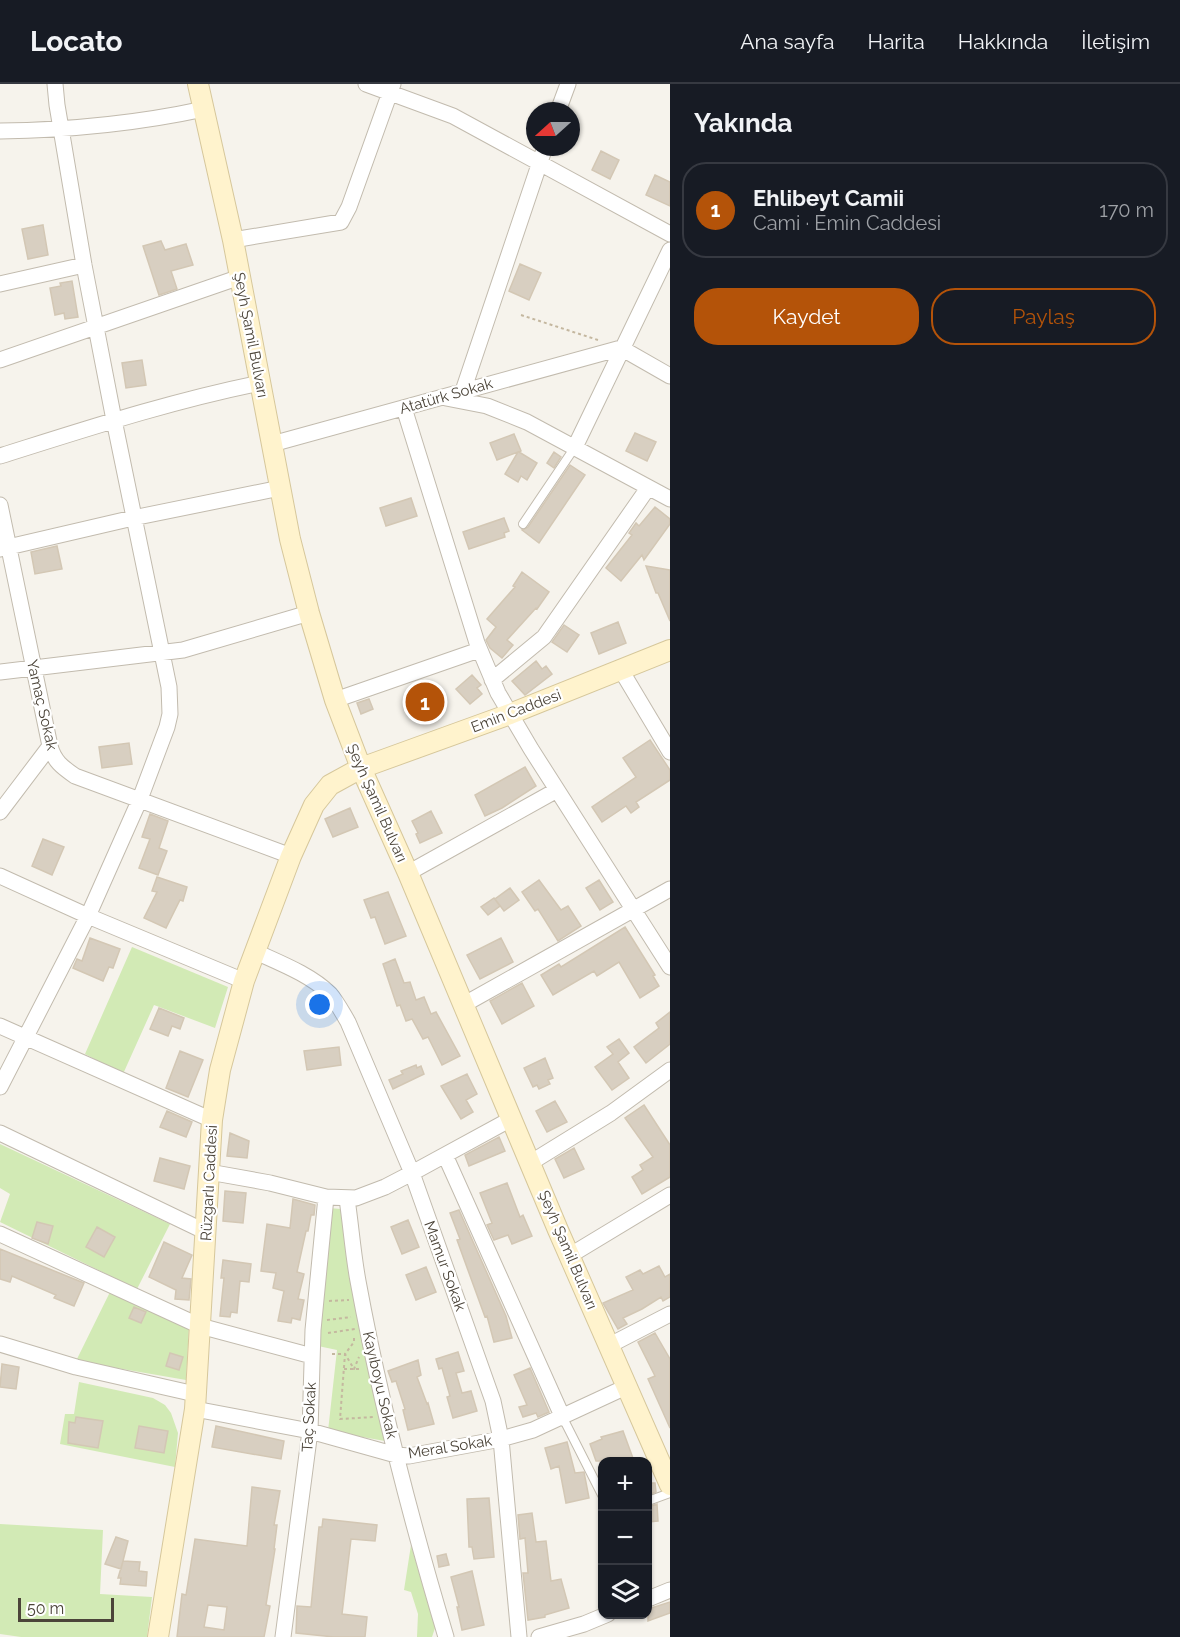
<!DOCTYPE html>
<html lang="tr">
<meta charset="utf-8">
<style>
:root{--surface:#171b24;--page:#20242c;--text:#f1f3f6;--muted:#9ea1a6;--line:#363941;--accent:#b45309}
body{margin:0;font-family:Raleway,sans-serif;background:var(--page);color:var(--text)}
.controls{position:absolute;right:18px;bottom:18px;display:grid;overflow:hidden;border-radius:12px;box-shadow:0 2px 4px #0004}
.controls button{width:54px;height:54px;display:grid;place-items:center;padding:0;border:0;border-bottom:2px solid var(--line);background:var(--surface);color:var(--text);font:30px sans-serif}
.compass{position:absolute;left:526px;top:18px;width:54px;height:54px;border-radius:50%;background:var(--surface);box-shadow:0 2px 4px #0004;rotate:249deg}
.scale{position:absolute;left:18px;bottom:15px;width:96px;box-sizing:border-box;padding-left:6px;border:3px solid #4b4439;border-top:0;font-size:16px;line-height:21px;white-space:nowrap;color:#4b4439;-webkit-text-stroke:4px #fff;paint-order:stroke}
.you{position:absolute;left:320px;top:921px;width:21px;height:21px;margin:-15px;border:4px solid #fff;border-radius:50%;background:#1a73e8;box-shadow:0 0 0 9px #1a73e833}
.badge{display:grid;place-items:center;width:39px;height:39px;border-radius:50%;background:var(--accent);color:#fff;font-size:20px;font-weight:700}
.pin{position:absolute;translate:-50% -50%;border:3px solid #fff;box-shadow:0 2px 6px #0006}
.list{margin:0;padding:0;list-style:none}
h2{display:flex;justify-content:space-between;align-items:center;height:78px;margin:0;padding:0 24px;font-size:26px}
h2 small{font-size:20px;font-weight:400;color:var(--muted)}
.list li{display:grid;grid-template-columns:39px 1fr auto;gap:18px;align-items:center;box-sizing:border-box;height:96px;margin:0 12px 12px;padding:0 12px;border:2px solid var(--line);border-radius:24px}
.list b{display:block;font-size:22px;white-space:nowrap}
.list p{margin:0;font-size:20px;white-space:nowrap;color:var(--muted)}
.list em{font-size:20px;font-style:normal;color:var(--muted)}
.actions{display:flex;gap:12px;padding:18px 24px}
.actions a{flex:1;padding:14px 0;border:2px solid var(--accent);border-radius:24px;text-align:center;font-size:21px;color:var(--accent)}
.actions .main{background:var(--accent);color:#fff}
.icon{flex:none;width:33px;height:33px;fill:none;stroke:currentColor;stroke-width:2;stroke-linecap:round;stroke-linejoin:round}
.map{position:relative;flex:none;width:670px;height:1553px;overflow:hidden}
header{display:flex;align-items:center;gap:36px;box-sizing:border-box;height:84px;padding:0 30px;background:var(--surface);border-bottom:2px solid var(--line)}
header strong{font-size:28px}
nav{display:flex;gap:33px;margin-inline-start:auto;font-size:21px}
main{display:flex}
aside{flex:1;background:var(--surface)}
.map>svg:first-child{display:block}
.green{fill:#d2eab5}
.building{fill:#d8cfc1;stroke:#d3c7b4;stroke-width:1.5;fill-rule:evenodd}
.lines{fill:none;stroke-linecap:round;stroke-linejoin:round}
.lane-casing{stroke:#c2bbae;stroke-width:10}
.street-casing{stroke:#c2bbae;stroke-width:17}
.secondary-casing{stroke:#d6c79b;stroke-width:22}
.path{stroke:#c4b79f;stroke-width:2;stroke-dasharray:3 3;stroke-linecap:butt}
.lane{stroke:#fff;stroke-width:8}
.street{stroke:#fff;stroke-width:15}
.secondary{stroke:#fff3cd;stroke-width:20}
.labels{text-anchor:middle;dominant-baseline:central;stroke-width:4.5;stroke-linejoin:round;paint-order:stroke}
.street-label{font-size:15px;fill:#4b4439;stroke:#fff}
</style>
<header>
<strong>Locato</strong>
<nav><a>Ana sayfa</a><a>Harita</a><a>Hakkında</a><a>İletişim</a></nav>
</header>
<main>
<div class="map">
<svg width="670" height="1553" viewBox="0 0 670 1553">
<rect width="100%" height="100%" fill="#f6f3ec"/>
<path class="green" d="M132 863 228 903 215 944 154 921 123 990 85 970Z
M0 1060 170 1140 137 1205 0 1138 10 1110 0 1104Z
M329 1124 341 1125 363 1256 385 1357 328 1347 337 1266 318 1262Z
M110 1208 189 1243 186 1296 76 1277Z
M79 1298 153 1314 165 1321 171 1329 178 1349 175 1383 60 1360 65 1330H74Z
M0 1440 103 1446 100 1510 152 1513 147 1553H21L0 1550Z
M411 1461 435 1544 432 1553H417L418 1530 411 1508 404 1506Z"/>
<path class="building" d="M601 67 619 76 610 95 592 86Z
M655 91 670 98V122L646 111Z
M43 141 48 171 28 175 22 145Z
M161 157 165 166 186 160 193 181 171 187 177 205 159 211 143 162Z
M520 180 541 189 529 216 509 207Z
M72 197 78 233 65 235 64 229 55 231 50 204 61 202 60 199Z
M142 276 146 301 126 304 122 279Z
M635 349 656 358 647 377 626 367Z
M514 350 521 367 519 368 537 379 527 396 521 392 518 398 505 390 518 368 497 376 490 359Z
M554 368 561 373 554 384 547 379Z
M570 381 585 391 539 459 522 446 528 443Z
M411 414 417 432 386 442 380 424Z
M655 423 670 435V440L644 476 642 471 621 497 606 484 632 451 629 449 636 439 639 442Z
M504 434 509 447 504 449 505 453 469 465 463 448Z
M57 462 62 485 35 490 31 468Z
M646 482 670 486V537L658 509H656Z
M522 488 549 508 537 525 536 524 507 556 513 561 502 574 490 564 486 556 496 543 487 535 515 503 513 502Z
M618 538 626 559 599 570 591 549Z
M564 541 579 551 567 568 552 558Z
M536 577 542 585 546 582 552 590 525 611 512 597Z
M472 591 481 601 477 604 482 610 470 620 456 605Z
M369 615 373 625 361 630 357 619Z
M650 656 670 686V696L636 718 639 723 631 729 626 722 602 738 592 723 636 693 623 674Z
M129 659 132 680 102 684 99 663Z
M525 683 536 702 502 724 485 732 475 711Z
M350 724 358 743 333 753 325 735Z
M431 727 442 749 420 759 416 750 418 749 412 737Z
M150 730 168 737 159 764 167 767 158 791 139 784 150 755 142 753Z
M43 755 64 763 52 791 32 782Z
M157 793 187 803 183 817 180 816 166 844 144 834 157 808 152 807Z
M539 796 561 826 568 822 581 842 558 857 538 825 535 827 522 808Z
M599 796 613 818 600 826 586 804Z
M510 804 519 816 504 827 495 815Z
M388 808 406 852 385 860 375 833 371 834 364 816Z
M494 814 500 822 488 831 481 823Z
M625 843 655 891 653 892 659 902 640 914 619 878 597 892 594 887 553 911 541 891 559 880 561 883Z
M90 854 120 865 113 884 109 883 103 897 73 884 77 875 82 877Z
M501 854 513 878 480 895 467 871Z
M395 875 404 899 410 898 416 916 424 913 431 930 436 928 460 972 442 981 428 953 423 955 412 935 406 937 400 921 397 922 383 880Z
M522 899 534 922 502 940 490 917Z
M159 924 184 934 180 945 172 942 168 952 150 945Z
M670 928V960L646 979 634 963 659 944 656 939Z
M619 955 629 969 618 978 629 994 612 1006 595 983 613 970 607 963Z
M339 963 341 981 307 986 304 967Z
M180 967 203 976 188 1013 166 1004Z
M545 974 553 994 548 996 550 1000 539 1005 537 1001 533 1003 524 984Z
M416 981 417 984 421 982 424 990 393 1005 389 996 403 990 401 987Z
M467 990 477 1010 466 1016 473 1028 461 1035 441 1002Z
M555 1017 567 1038 547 1048 536 1027Z
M644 1021 670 1061V1093L642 1110 632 1093 643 1086 640 1081 653 1073 625 1034Z
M167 1027 192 1038 186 1053 160 1043Z
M230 1049 249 1057 247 1074 227 1072Z
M499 1053 505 1067 469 1082 465 1071Z
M574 1064 584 1085 564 1094 555 1075Z
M160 1074 190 1082 184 1105 154 1097Z
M507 1099 520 1133 523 1131 532 1152 512 1160 508 1151 494 1156 487 1141 492 1139 480 1109Z
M225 1107 246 1109 243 1139 223 1137Z
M293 1115 315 1121 314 1131H311L308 1147H306L297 1188 304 1190 298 1215 304 1216 300 1236 292 1234 291 1239 278 1237 284 1207 273 1204 276 1189 261 1187 267 1140 290 1144Z
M459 1126 506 1232 512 1254 494 1258 487 1232 485 1233 457 1156 460 1155 450 1129Z
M408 1136 419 1163 402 1170 391 1143Z
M37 1138 53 1142 48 1160 32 1154Z
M97 1143 115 1153 104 1173 86 1163Z
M164 1158 192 1171 182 1194 191 1195 189 1216 175 1215 176 1206 149 1193Z
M0 1165 84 1199 74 1222 54 1214 56 1211 12 1192 10 1198 0 1195Z
M223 1176 251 1180 249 1198 240 1197 237 1229 231 1228 230 1233 220 1232 224 1194H221Z
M659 1182 665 1193 670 1190V1213L663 1217 661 1213 642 1225 623 1234 627 1240 618 1245 603 1219 633 1206 626 1193 640 1186 643 1190Z
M426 1183 436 1208 416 1216 406 1191Z
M134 1223 146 1228 141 1239 129 1234Z
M655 1249 670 1275V1344L648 1295 655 1292 638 1258Z
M458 1268 464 1287 456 1289 462 1309 471 1307 477 1327 453 1334 447 1313 450 1312 442 1284 439 1285 436 1275Z
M170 1269 183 1273 179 1286 166 1282Z
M418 1276 421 1291 417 1293 427 1320 428 1319 434 1340 408 1346 403 1326 405 1325 396 1297 392 1298 388 1287Z
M2 1280 19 1283 16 1305 0 1303Z
M530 1284 549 1328 538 1333 536 1329 523 1333 519 1323 527 1321 514 1291Z
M76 1333 103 1337 98 1364 68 1359 69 1338 75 1339Z
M139 1342 168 1347 164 1369 135 1364Z
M216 1342 284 1357 281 1375 212 1363Z
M623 1347 634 1377H596L590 1360 602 1355 601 1353Z
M567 1358 575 1389 584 1388 589 1414 566 1419 559 1382 551 1385 545 1364Z
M648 1399H655L656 1408 648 1411Z
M252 1403 280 1407 274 1441H277L274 1465H275L266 1521 270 1522 264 1553H177L182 1510 186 1511 195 1455 247 1462ZM208 1521 227 1523 224 1546 204 1543Z
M489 1414 494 1473 474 1475 472 1463H469L467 1415Z
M657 1420 658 1437 648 1438V1423Z
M532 1429 536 1458 546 1457 551 1497 561 1495 569 1524 545 1531V1533L528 1536 523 1489H528L525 1454 520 1455 518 1431Z
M323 1435 377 1441 375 1457 351 1455 342 1530 367 1533 365 1553H334L296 1549 297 1522 311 1523 319 1443H322Z
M116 1453 128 1457 121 1485 105 1480Z
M446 1470 449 1481 439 1483 437 1472Z
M123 1477 140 1478 139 1487 147 1488 146 1502 120 1500 121 1494H118Z
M472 1487 484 1541 462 1546 457 1523H459L451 1493Z
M670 1518V1529L648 1537V1525Z"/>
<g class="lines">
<defs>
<path id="lane" d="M523 440 575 363
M563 1334 602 1411
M648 1417 670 1409"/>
<path id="street" d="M366 0 453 32 670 150
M558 27 568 0
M0 47C71 46 135 40 204 25
M233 156 341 138 349 123 393 0
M0 200 84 181
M0 276 240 193
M463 307 545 63
M446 314 487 322 527 338 670 415
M404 324 477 559 498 609 531 665 670 883
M272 360 621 264 670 292
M575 363 670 166
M0 372C86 345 171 317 260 299
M0 421 50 662C54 677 62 683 75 692L291 772
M0 465 133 434 280 404
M621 586 670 668
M0 588 183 566 309 529
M492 596 544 553 648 404
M335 616 479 566
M0 728 50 662
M408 789 557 706
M0 792 88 832 244 897
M256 868C280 879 311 891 330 910 337 918 342 928 348 938L412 1089 493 1317 501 1355 519 1553
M463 921 670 805
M0 942 212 1036
M0 1003 88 832 140 715 167 643 170 630 169 603 114 336 84 181 57 21 55 0
M0 1049 206 1148
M445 1071 563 1334
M530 1079 611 1029 670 986
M209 1088 270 1099 326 1113 356 1114 385 1103 412 1089 511 1035
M347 1115C351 1142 353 1170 358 1197 380 1317 411 1436 446 1553
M0 1150 200 1242 312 1272
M569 1172 670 1111
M0 1260 76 1283 195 1310
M610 1261 670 1230
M195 1325 310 1347 396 1371 409 1372 501 1355 533 1346 628 1302
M648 1515 670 1506
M283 1553 310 1347 313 1246 326 1113
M539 1553 584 1540 608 1530"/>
<path id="secondary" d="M198 0 233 156 290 455 309 529 335 616 361 684 408 789 558 1146 670 1401
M158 1553 195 1325 212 1036 220 986 244 897 291 772 314 721 330 701 361 684 510 630 670 566"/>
</defs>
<use href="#lane" class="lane-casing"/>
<use href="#street" class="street-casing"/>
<use href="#secondary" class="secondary-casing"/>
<path class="path" d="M521 231 598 256
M329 1217 349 1216
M327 1236 351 1233
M328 1249 355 1245
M354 1254V1258L345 1270 354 1285 359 1273
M332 1270H345L340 1335 374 1333
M344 1285H362"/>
<use href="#lane" class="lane"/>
<use href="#street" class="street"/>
<use href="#secondary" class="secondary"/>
</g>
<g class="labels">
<g class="street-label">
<text transform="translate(251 251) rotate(79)">Şeyh Şamil Bulvarı</text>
<text transform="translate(446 312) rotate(-16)">Atatürk Sokak</text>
<text transform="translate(42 621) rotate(77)">Yamaç Sokak</text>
<text transform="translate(516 627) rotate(-21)">Emin Caddesi</text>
<text transform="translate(377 719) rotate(66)">Şeyh Şamil Bulvarı</text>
<text transform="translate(209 1099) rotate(-87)">Rüzgarlı Caddesi</text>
<text transform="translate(568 1166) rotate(67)">Şeyh Şamil Bulvarı</text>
<text transform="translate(445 1182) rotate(70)">Mamur Sokak</text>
<text transform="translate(380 1301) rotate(77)">Kayıboyu Sokak</text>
<text transform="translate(309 1333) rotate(-87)">Taç Sokak</text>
<text transform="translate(450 1363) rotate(-9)">Meral Sokak</text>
</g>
</g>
</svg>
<div class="controls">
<button>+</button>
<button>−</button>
<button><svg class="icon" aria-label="layers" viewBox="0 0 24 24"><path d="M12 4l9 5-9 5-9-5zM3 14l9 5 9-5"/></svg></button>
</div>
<svg class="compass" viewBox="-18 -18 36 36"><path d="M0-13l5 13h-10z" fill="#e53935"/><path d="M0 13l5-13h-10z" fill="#9ea1a6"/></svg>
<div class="scale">50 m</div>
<div class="you"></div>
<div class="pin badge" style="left:425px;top:618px">1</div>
</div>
<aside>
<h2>Yakında<small></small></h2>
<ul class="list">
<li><span class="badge">1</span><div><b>Ehlibeyt Camii</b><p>Cami · Emin Caddesi</p></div><em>170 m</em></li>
</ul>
<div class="actions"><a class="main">Kaydet</a><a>Paylaş</a></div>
</aside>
</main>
